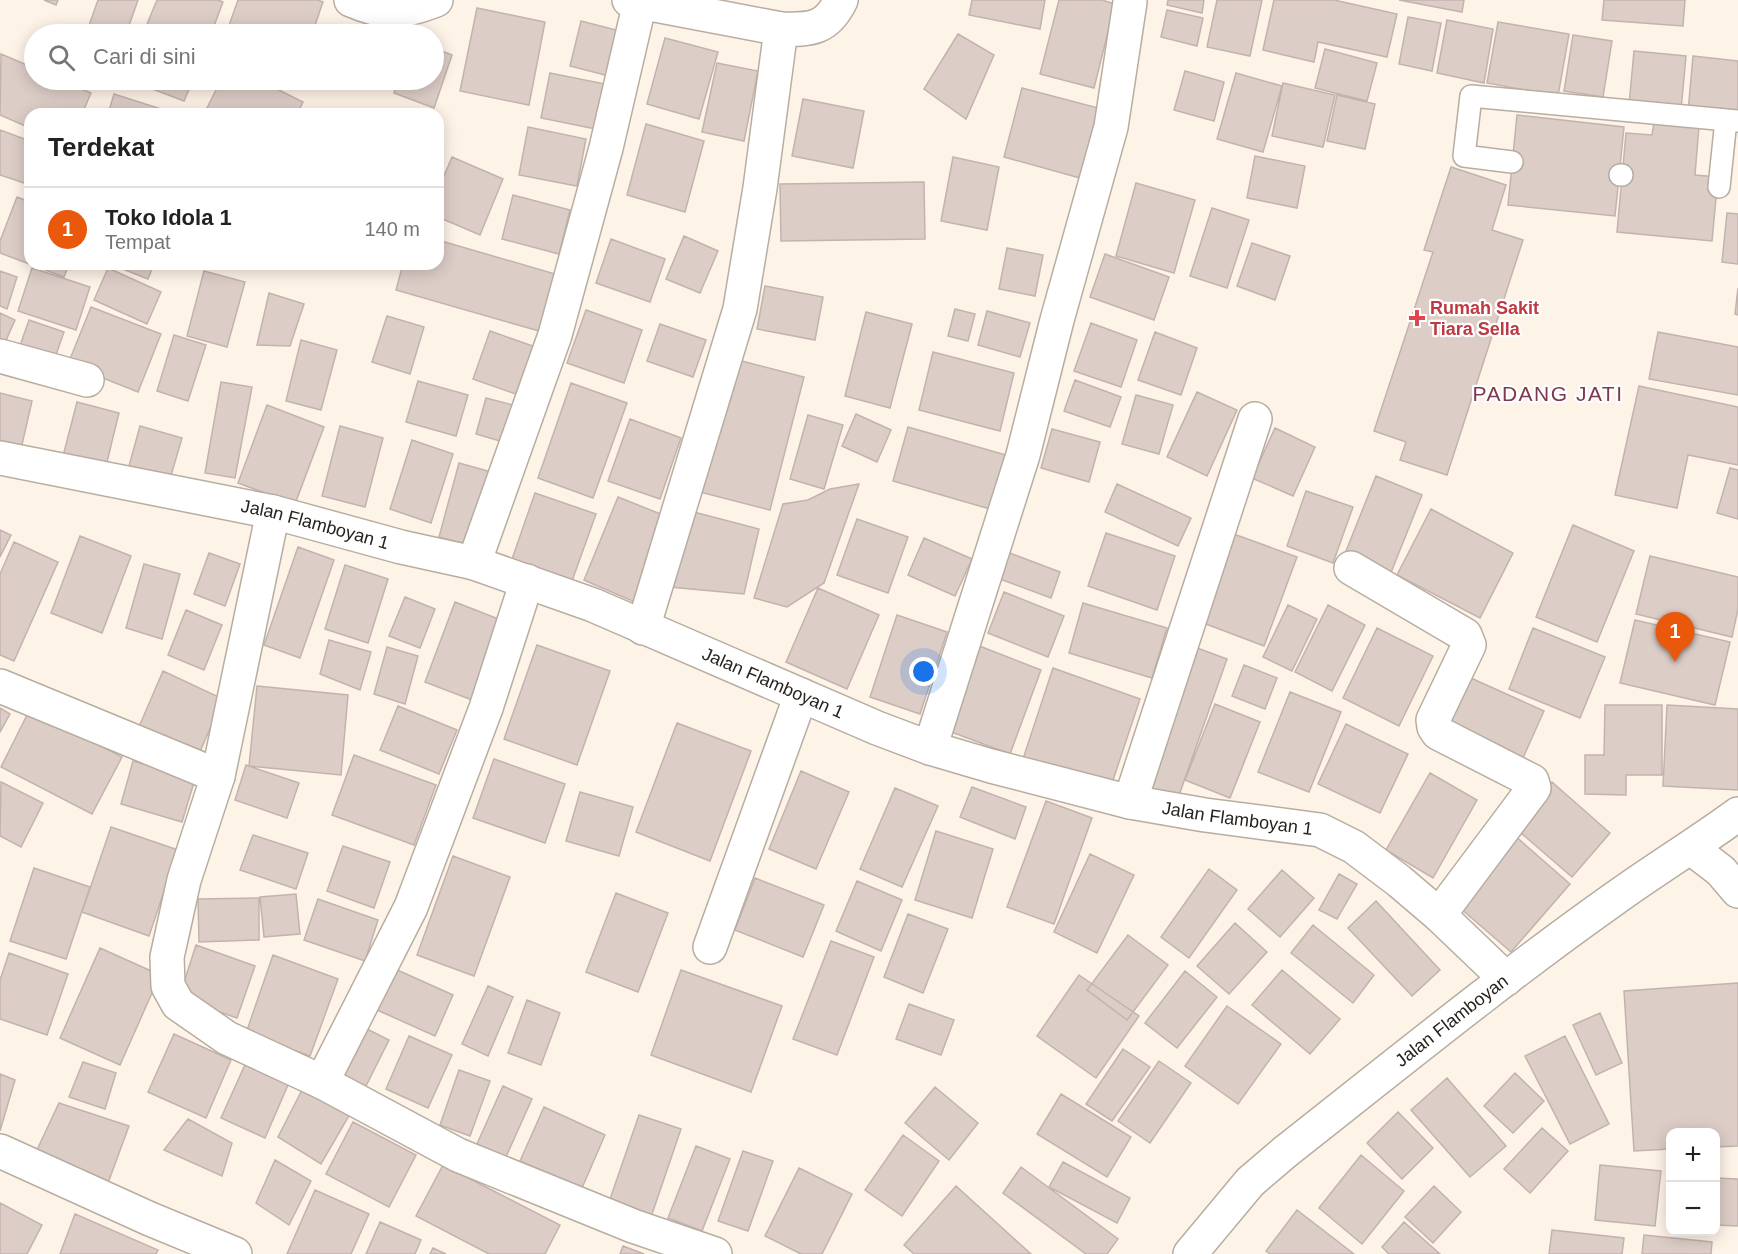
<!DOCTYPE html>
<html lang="id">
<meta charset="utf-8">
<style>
:root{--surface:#fff;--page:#f6f6f6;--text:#222;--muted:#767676;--line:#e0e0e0;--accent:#ea580c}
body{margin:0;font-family:Helvetica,sans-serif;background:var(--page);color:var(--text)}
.controls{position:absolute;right:18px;bottom:18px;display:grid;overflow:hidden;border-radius:12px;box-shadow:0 3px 15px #0003}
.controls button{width:54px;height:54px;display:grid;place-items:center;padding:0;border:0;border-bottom:2px solid var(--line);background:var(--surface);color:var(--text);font:30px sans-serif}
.you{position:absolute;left:924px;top:672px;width:21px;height:21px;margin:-15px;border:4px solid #fff;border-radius:50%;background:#1a73e8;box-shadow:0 0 0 9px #1a73e833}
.badge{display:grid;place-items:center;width:39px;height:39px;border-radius:50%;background:var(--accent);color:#fff;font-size:20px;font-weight:700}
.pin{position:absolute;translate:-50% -50px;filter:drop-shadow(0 2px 3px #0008)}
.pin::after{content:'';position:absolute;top:32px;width:21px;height:18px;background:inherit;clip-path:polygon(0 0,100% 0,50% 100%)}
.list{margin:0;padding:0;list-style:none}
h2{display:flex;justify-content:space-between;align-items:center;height:78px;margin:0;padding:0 24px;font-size:26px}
h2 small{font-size:20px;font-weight:400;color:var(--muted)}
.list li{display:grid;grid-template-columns:39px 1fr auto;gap:18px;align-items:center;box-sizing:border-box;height:84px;padding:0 24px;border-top:2px solid var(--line)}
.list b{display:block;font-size:22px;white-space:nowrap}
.list p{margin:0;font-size:20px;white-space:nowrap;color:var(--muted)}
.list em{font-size:20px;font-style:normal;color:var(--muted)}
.icon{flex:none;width:33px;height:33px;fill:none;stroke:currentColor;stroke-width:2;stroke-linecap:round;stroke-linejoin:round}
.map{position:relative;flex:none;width:1738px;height:1254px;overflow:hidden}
.search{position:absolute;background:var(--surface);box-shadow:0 3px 15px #0003;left:24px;top:24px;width:420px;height:66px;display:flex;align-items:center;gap:15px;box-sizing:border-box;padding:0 21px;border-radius:33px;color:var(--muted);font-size:22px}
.panel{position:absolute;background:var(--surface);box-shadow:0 3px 15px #0003;left:24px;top:108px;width:420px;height:162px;border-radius:18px}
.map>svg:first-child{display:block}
.building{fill:#ddcdc7;stroke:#c3b3ae;stroke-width:1.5}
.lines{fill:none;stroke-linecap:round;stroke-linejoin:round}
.service-casing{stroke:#b7ada1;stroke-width:24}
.minor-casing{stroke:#b7ada1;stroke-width:36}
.tertiary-casing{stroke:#b7ada1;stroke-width:36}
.primary-casing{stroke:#b7ada1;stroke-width:36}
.service{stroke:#fff;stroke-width:21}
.minor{stroke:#fff;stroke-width:33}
.tertiary{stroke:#fff;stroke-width:33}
.primary{stroke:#fff;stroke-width:33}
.health-dot{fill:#e0444e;stroke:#fff;stroke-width:2}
.labels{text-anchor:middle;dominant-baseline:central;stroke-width:4.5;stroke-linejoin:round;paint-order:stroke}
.health-label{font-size:18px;font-weight:bold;fill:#be3a42;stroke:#fff;text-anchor:start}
.street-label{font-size:18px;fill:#27231e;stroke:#fff}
.quarter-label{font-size:21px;letter-spacing:1.5px;fill:#7d3852;stroke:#fff}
</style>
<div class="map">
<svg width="1738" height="1254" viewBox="0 0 1738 1254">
<rect width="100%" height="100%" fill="#fef3e7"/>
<path class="building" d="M44 0H58L56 5Z
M98 0H138L126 34H86Z
M157 0H218L223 2 211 34H143Z
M238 0H318L323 2 312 34H226Z
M972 0H1045L1040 29 969 15Z
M1059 0H1102L1115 4 1094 88 1040 74Z
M1168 0H1204L1202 13 1167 5Z
M1217 0H1262L1250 56 1207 47Z
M1274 0H1334L1397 14 1387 57 1318 42 1314 62 1263 50Z
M1399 0H1464L1462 12Z
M1604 0H1685L1683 26 1602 20Z
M477 8 545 22 529 105 460 91Z
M1167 10 1203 18 1197 46 1161 37Z
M1408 17 1441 23 1432 71 1399 64Z
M1447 20 1493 29 1484 83 1437 73Z
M581 21 620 31 609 76 570 66Z
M1498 22 1569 34 1558 96 1487 83Z
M958 34 994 55 966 119 924 89Z
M1573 35 1612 41 1603 97 1564 91Z
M665 38 718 52 699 119 647 104Z
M434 48 452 55 434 108 394 93 398 80H434Z
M1325 49 1377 63 1367 101 1315 88Z
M1634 51 1686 56 1681 110 1629 105Z
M1 54 34 68V80H60L91 93 82 114H30V128L0 115Z
M1693 56 1738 61V118L1688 112Z
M717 63 758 71 744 141 702 132Z
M1185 71 1224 82 1214 121 1174 110Z
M550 73 605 84 596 129 541 118Z
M1236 73 1282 86 1263 152 1217 139Z
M129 80H193L184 101Z
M221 80H259L303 102 297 114H204Z
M1283 83 1335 95 1323 147 1272 136Z
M1022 88 1098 108 1080 178 1004 157Z
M114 94 161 109 159 114H108Z
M1337 95 1375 104 1365 149 1327 141Z
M803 99 864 111 853 168 792 156Z
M1517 115 1624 127 1615 216 1508 205Z
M1654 122 1699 126 1695 175 1718 177 1712 241 1617 232 1626 133 1652 135Z
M646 124 704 141 685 212 627 195Z
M528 127 586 139 577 186 519 175Z
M0 130 30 141V185L0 175Z
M1255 156 1305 166 1297 208 1247 198Z
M452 157 503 179 480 235 438 217V190Z
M953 157 999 167 987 230 941 221Z
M1451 167 1506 185 1492 230 1523 240 1447 475 1400 460 1406 442 1374 431 1433 252 1424 250Z
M924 182 925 239 781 241 780 184Z
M1136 183 1195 200 1174 273 1116 256Z
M513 195 570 210 559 254 502 239Z
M17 197 30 202V264H69L64 277 0 253V241Z
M1212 208 1249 220 1227 288 1190 276Z
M1727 213 1738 214V264L1722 262Z
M684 236 718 251 700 293 666 279Z
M611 239 665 259 650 302 596 283Z
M438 240 555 274 539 331 396 290 403 264H438Z
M1252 243 1290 256 1275 300 1237 286Z
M1007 248 1043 255 1035 296 999 289Z
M1105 254 1169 277 1154 320 1090 297Z
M110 264H154L148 279Z
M32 268 90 287 76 330 18 311Z
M108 268 161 292 147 324 94 300Z
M0 271 17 277 7 309 0 306Z
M204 271 245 282 227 347 187 336Z
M765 286 823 297 815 340 757 329Z
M1738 288V315L1735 314Z
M269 293 304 304 290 346 257 345Z
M91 307 161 334 138 392 68 364Z
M955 309 975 314 968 341 948 336Z
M586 310 642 330 624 383 567 363Z
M987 311 1030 323 1020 357 978 345Z
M866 312 912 324 890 408 845 396Z
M0 313 15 320 0 354Z
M387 316 424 327 410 374 372 362Z
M29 320 64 332 51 369 16 357Z
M1091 323 1137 340 1121 387 1074 371Z
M660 324 706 340 693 377 647 361Z
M490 331 544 350 527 398 473 379Z
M1155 332 1197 348 1181 395 1138 380Z
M1658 332 1738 347V395L1649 379Z
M174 335 206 345 188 401 157 391Z
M301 340 337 350 321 410 286 401Z
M933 352 1014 373 1000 431 919 410Z
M734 359 804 377 770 510 700 492Z
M1075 380 1121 397 1110 427 1064 411Z
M418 381 468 395 456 436 406 422Z
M221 382 252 387 235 478 205 473Z
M571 383 627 403 593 498 538 478Z
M1639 386 1738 407V465L1688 455 1677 508 1615 495Z
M1197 392 1237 410 1207 476 1167 457Z
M0 393 32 401 21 449 0 444Z
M1136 395 1173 405 1159 454 1122 444Z
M486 398 517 406 507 443 476 434Z
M77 402 119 413 105 470 62 460Z
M267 405 324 427 295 504 238 483Z
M856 414 891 430 877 462 842 446Z
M808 415 843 425 824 489 790 479Z
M630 419 681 438 660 499 608 481Z
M140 426 182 438 167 489 126 477Z
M340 426 383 438 365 507 322 496Z
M908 427 1006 455 990 509 893 481Z
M1275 428 1315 447 1293 496 1252 478Z
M1052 429 1100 442 1089 482 1041 468Z
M412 440 453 454 431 523 390 509Z
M459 463 495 473 476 547 439 537Z
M1730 468 1738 470V519L1717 513Z
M1376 476 1422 495 1390 575 1344 556Z
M859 484 824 583 787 607 754 598 783 504 808 500 830 489Z
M1117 484 1191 518 1178 546 1105 512Z
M1306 491 1353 507 1333 563 1287 546Z
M535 493 596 514 572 581 512 559Z
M618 497 673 519 637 603 584 580Z
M1431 509 1513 553 1480 618 1397 575Z
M690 511 759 529 744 594 670 587Z
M857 519 908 537 888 593 837 575Z
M1573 525 1634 551 1597 642 1536 617Z
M0 530 11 535 0 557Z
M1106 533 1175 556 1157 610 1088 586Z
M1231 533 1297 557 1264 646 1198 621Z
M80 536 131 556 102 633 51 613Z
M924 538 972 559 955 596 908 575Z
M14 542 58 562 14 661 0 655V574Z
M298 547 334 560 300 658 264 645Z
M1007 552 1060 572 1051 598 997 578Z
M209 553 240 564 225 606 194 594Z
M1650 556 1738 577V609L1732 637 1636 614Z
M144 564 180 574 162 639 126 628Z
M345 565 388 579 368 643 325 629Z
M818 588 879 615 847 689 786 662Z
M1004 592 1064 616 1048 657 988 633Z
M405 597 435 609 420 648 389 636Z
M455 602 501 620 472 700 425 682Z
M1083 603 1167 628 1152 678 1069 653Z
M1288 605 1317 619 1292 671 1263 657Z
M1328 605 1365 625 1332 691 1295 672Z
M186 610 222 625 204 670 168 655Z
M897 615 947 632 920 714 870 697Z
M1635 620 1730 642 1715 705 1620 683Z
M1377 628 1433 656 1399 726 1343 698Z
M1533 628 1605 657 1580 718 1509 689Z
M329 640 371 652 360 690 320 674Z
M537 645 610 671 577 765 504 739Z
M977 645 1041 670 1010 754 946 730Z
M1189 645 1227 659 1177 801 1140 788Z
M387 647 418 656 405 704 374 694Z
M1244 665 1277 678 1265 709 1232 696Z
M1053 668 1140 699 1110 789 1023 759Z
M163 671 223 699 195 763 135 736Z
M1462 674 1544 711 1523 758 1441 721Z
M257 686 348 695 341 775 249 766Z
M1290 692 1341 712 1309 792 1258 772Z
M1215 704 1260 722 1230 798 1185 780Z
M1605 705H1662V775H1626V795L1585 794V755H1604Z
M1667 705 1738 709V790L1663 786Z
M398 706 457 730 439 774 380 750Z
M0 708 10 714 0 732Z
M30 709 122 757 92 814 1 767Z
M677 723 751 751 710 861 636 832Z
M1346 724 1408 754 1380 813 1318 784Z
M354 755 436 785 414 845 332 815Z
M494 759 565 784 545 843 473 818Z
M133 761 195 779 182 822 121 804Z
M246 765 299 783 287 818 235 800Z
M801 771 849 792 816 869 769 849Z
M1430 773 1477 800 1433 878 1386 850Z
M1 782 43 803 21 847 0 836Z
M1552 782 1610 833 1572 877 1514 827Z
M972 787 1026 807 1015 839 960 817Z
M895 788 938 806 902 887 860 869Z
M580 792 633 807 619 856 566 841Z
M1046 801 1092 818 1054 924 1007 907Z
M111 827 178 850 149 936 82 912Z
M936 831 993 849 972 918 915 900Z
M1513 834 1570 884 1511 952 1453 902Z
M253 835 308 853 296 889 240 870Z
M343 846 390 862 374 908 327 891Z
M1090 854 1134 875 1097 953 1054 932Z
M453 856 510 877 474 976 417 955Z
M34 868 90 887 66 959 10 941Z
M1209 869 1237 890 1189 958 1161 937Z
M1282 870 1314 898 1280 937 1248 909Z
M1339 874 1357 884 1337 919 1319 910Z
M755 878 824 905 803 957 735 930Z
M857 881 902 900 881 951 836 931Z
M616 893 668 913 638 992 586 972Z
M296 894 300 934 264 937 260 897Z
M259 898V940L199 942 198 899Z
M318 899 378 920 365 961 304 940Z
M1376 901 1440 970 1412 996 1348 928Z
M908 914 948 929 923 993 884 977Z
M1235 923 1267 952 1229 994 1197 966Z
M1313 925 1374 975 1353 1003 1291 953Z
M1128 935 1168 965 1127 1020 1087 990Z
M831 941 874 957 837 1055 793 1039Z
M196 945 255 966 237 1018 179 998Z
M100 948 160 975 120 1065 60 1038Z
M9 953 68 974 47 1035 0 1019V980Z
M273 955 338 979 310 1056 246 1033Z
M384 964 453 995 435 1036 366 1005Z
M681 970 782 1006 751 1092 651 1055Z
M1282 970 1340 1019 1310 1054 1252 1005Z
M1185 971 1217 997 1177 1048 1145 1023Z
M1079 975 1139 1016 1096 1078 1037 1036Z
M1738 983V1146L1716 1147V1132H1670V1149L1634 1151 1624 991Z
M488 986 513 997 488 1056 462 1044Z
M527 1000 560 1013 541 1065 508 1053Z
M909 1004 954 1020 941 1055 896 1039Z
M1227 1006 1281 1044 1238 1104 1185 1066Z
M1600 1013 1622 1063 1596 1075 1573 1025Z
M365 1028 389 1040 364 1090 339 1077Z
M174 1034 231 1060 206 1118 148 1092Z
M409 1036 452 1055 428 1108 386 1089Z
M1565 1036 1609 1124 1570 1144 1525 1056Z
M1123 1049 1150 1067 1112 1121 1086 1104Z
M248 1058 291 1078 265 1138 221 1118Z
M1159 1061 1191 1083 1150 1143 1118 1121Z
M83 1062 116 1073 105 1109 69 1097Z
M459 1070 490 1081 470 1136 440 1125Z
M1515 1073 1544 1101 1513 1133 1484 1106Z
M0 1074 15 1080 0 1131Z
M1447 1078 1506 1146 1470 1177 1411 1110Z
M304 1086 350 1114 321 1164 278 1137Z
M503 1086 532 1099 505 1159 476 1146Z
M935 1087 978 1123 949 1160 905 1123Z
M1061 1094 1131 1137 1107 1177 1037 1134Z
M59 1103 129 1126 108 1183 35 1154Z
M544 1107 605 1135 582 1188 520 1161Z
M1398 1112 1433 1148 1402 1179 1367 1143Z
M639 1115 681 1129 651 1217 609 1202Z
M188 1119 232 1143 222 1176 164 1150Z
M353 1122 416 1155 389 1207 326 1174Z
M1542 1128 1568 1151 1530 1193 1504 1169Z
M903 1135 939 1161 902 1216 865 1190Z
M696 1146 730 1159 702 1231 668 1218Z
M743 1151 773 1161 748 1231 718 1221Z
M1361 1155 1404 1191 1362 1244 1319 1208Z
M275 1160 311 1181 289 1225 256 1203Z
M1063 1162 1130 1198 1117 1223 1049 1187Z
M443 1165 560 1225 545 1254H489L416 1216Z
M1600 1165 1661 1171 1655 1226 1595 1220Z
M1021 1167 1118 1239 1107 1254H1086L1003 1193Z
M799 1168 852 1194 822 1254H801L765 1236Z
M1716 1178 1738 1179V1226L1716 1225Z
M956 1186 1031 1254H914L904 1245Z
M1434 1186 1461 1212 1433 1243 1405 1217Z
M315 1190 369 1214 351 1254H287Z
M0 1203 42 1225 27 1254H0Z
M1297 1210 1354 1254H1270L1266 1251Z
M75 1214 158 1250 156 1254H60Z
M380 1222 421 1240 415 1254H366Z
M1404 1222 1440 1254H1389L1382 1247Z
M1552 1230 1624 1238 1622 1254H1549Z
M1644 1235 1712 1242 1711 1254H1642Z
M623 1246 644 1254H620Z
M433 1248 446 1254H430Z"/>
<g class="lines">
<defs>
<path id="service" d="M1512 162 1464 156 1471 96 1738 121
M1620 175H1622
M1719 187 1726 120"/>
<g id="minor">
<path d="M351 0C385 15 402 13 436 0"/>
<path d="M629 0 781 29C811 30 827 29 841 0"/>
<path d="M0 356 87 380"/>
<path id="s1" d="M0 458 273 512 401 547 474 563 593 605 877 728 930 748 991 766 1130 802 1205 815 1320 830 1354 847 1399 881 1439 915 1506 979"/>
<path d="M273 512 218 776 184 880 167 957 168 986 178 1004 227 1038 322 1082 458 1155 633 1226 715 1254"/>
<path d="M474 563 555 335 606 148 640 2"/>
<path d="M1351 568 1465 635 1469 645 1433 720 1434 727 1438 733 1532 781 1534 788 1439 915"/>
<path d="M643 628 740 309 760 188 781 29"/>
<path d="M0 686 218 776"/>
<path d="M930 748 1023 455 1057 320 1111 127 1130 2"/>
<path d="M1130 802 1255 419"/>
<path d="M710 947 801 695"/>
<path d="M322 1082 411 907 486 708 527 581"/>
<path d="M0 1151 150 1219 235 1254"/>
</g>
<g id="tertiary">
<path id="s2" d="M1190 1254 1250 1182 1285 1152C1393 1067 1501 979 1614 899 1654 870 1697 844 1738 814"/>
</g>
<path id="primary" d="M1691 848 1721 871 1738 891"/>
</defs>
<use href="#service" class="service-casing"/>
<use href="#minor" class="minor-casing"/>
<use href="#tertiary" class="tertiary-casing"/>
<use href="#primary" class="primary-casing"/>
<use href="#service" class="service"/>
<use href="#minor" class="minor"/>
<use href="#tertiary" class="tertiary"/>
<use href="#primary" class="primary"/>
</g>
<path class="health-dot" d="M1414 309h6v6h6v6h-6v6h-6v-6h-6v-6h6z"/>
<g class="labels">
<g class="health-label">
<text x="1430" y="308">Rumah Sakit<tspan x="1430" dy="21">Tiara Sella</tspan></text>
</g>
<g class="street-label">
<text stroke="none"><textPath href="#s1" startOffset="322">Jalan Flamboyan 1</textPath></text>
<text stroke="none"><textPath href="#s1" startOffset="808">Jalan Flamboyan 1</textPath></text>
<text stroke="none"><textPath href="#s1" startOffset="1294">Jalan Flamboyan 1</textPath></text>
<text stroke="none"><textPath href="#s2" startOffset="352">Jalan Flamboyan</textPath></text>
</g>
<g class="quarter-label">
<text x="1548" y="393">PADANG JATI</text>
</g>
</g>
</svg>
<div class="controls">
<button>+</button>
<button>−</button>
</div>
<div class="you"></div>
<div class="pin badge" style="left:1675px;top:662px">1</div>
<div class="search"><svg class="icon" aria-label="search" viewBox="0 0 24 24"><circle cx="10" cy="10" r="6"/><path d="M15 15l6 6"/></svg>Cari di sini</div>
<section class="panel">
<h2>Terdekat<small></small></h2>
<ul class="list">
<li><span class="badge">1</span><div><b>Toko Idola 1</b><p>Tempat</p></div><em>140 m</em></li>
</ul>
</section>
</div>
